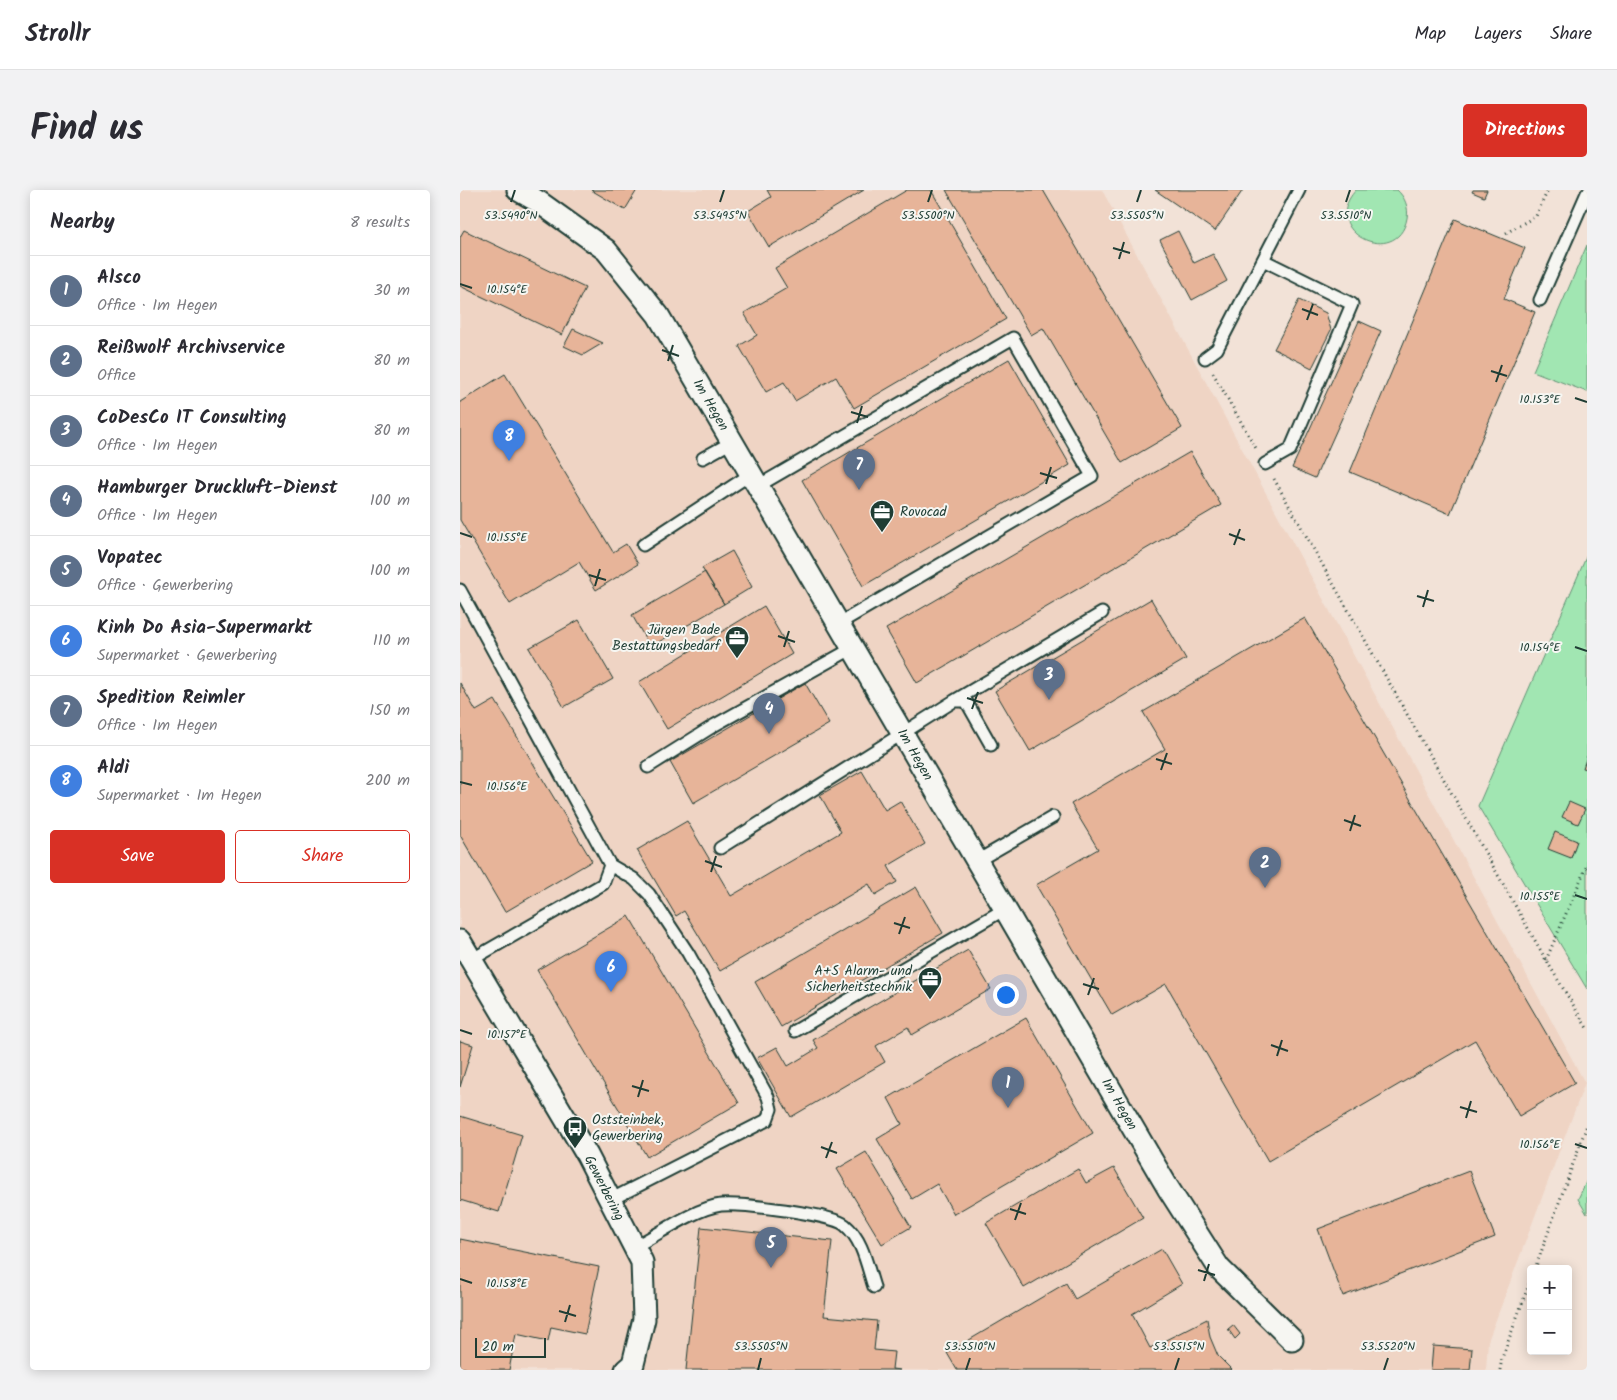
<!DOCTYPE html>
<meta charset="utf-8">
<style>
:root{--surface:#fff;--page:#f2f2f3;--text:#2b2b33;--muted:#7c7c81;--line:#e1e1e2;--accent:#d93025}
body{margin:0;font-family:Kalam,sans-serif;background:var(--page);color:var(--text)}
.controls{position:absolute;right:15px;bottom:15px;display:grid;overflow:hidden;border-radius:5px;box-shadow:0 2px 12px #0003}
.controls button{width:45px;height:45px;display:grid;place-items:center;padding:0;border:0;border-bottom:1px solid var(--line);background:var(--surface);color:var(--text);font:25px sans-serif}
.scale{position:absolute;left:15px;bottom:12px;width:71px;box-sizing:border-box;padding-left:5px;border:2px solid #1f3d34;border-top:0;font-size:14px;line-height:18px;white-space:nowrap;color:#1f3d34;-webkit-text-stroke:4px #f6f6f2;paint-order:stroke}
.you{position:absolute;left:545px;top:804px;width:18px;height:18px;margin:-12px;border:4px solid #fff;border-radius:50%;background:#1a73e8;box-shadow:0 0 0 8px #1a73e833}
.badge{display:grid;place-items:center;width:32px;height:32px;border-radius:50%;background:var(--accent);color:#fff;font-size:16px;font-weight:700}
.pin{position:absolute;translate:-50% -41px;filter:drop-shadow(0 1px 2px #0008)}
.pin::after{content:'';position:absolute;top:26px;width:18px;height:15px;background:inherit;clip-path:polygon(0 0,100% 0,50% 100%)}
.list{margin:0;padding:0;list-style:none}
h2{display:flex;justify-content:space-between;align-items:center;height:65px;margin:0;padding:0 20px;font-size:21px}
h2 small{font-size:16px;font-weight:400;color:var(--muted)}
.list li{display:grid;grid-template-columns:32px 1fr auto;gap:15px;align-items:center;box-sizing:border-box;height:70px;padding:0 20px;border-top:1px solid var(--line)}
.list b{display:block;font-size:19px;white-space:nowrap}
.list p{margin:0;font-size:16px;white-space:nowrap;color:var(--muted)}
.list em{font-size:16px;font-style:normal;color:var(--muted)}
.actions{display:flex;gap:10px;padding:15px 20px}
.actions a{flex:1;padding:11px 0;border:1px solid var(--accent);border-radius:5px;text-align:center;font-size:18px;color:var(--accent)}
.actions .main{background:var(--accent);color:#fff}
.map{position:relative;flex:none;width:1127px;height:1180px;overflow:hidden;border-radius:5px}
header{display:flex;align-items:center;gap:30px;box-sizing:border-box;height:70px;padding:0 25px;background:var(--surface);border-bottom:1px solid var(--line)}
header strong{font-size:24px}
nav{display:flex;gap:28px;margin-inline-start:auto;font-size:18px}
.intro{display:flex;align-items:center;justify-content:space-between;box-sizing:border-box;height:120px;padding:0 30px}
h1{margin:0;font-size:35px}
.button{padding:12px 22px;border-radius:5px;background:var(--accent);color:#fff;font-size:18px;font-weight:700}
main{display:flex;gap:30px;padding:0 30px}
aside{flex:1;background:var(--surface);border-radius:5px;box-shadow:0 2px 12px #0003}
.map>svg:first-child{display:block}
.built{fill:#efd4c4}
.green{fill:#a1e6b2;stroke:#609273}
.building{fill:#e7b499;stroke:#1f3d34}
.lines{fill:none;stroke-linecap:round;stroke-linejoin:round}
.service-casing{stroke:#1f3d34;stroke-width:15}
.minor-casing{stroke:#1f3d34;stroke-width:25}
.path{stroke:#1f3d34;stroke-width:3;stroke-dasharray:1 4;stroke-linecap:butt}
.service{stroke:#f6f6f2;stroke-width:11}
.minor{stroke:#f6f6f2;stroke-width:21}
.ticks{fill:none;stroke:#1f3d34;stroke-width:2}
.labels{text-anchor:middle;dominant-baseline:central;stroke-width:4;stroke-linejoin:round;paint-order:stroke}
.street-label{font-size:14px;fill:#1f3d34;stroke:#f6f6f2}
.poi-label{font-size:14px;fill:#1f3d34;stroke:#f6f6f2;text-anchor:start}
.ticks-label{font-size:12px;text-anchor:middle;fill:#1f3d34;stroke:#f6f6f2;stroke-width:4;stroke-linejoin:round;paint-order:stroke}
</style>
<header>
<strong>Strollr</strong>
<nav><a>Map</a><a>Layers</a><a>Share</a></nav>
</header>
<div class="intro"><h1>Find us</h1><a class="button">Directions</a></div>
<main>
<aside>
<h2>Nearby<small>8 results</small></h2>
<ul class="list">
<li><span class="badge" style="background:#5c6f8a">1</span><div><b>Alsco</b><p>Office · Im Hegen</p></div><em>30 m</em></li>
<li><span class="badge" style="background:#5c6f8a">2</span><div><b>Reißwolf Archivservice</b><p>Office</p></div><em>80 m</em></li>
<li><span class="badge" style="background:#5c6f8a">3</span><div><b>CoDesCo IT Consulting</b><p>Office · Im Hegen</p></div><em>80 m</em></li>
<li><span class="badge" style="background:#5c6f8a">4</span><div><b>Hamburger Druckluft-Dienst</b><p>Office · Im Hegen</p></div><em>100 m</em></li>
<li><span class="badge" style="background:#5c6f8a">5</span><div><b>Vopatec</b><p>Office · Gewerbering</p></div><em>100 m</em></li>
<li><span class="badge" style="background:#3f7fe0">6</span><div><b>Kinh Do Asia-Supermarkt</b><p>Supermarket · Gewerbering</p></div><em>110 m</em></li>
<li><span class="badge" style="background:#5c6f8a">7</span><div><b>Spedition Reimler</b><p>Office · Im Hegen</p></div><em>150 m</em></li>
<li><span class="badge" style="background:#3f7fe0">8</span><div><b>Aldi</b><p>Supermarket · Im Hegen</p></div><em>200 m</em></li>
</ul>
<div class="actions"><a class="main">Save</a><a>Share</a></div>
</aside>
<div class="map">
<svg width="1127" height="1180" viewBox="0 0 1127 1180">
<rect width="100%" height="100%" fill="#f2e2d7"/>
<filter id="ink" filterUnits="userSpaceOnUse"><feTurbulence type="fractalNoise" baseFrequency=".02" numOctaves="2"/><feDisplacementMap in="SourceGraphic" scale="10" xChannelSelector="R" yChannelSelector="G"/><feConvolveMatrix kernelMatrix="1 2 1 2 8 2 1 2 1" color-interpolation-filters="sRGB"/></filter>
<g filter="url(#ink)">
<path class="built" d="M0 0H642L1125 893 1028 1151 1026 1180H0Z"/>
<path class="green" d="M896 0H937C945 7 949 18 947 28 938 79 857 42 896 0Z
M1127 55V202L1073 181Z
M1127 365V799L1018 616Z
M1127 990V1024L1118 1009Z"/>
<path class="building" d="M131 0H177L165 20Z
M307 0H404L309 57 288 21 311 7Z
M447 0H471L546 129 394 218 376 187 335 211 324 192 306 202 279 156 297 145 284 123 327 98 315 78Z
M486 0H583L722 238 662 273 583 138 571 145Z
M695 0H783L755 41Z
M1013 0H1027L1024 7 1012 2Z
M995 29 1065 58 1044 109 1075 122 990 324 890 282Z
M4 40 125 98 102 145 0 96V47Z
M718 41 734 73 753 64 767 91 732 110 700 50Z
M839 110 866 123 871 140 852 178 814 159Z
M899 131 921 141 855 288 832 278Z
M113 139 143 153 123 165 104 156Z
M549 169 610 275 403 396 342 290Z
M45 184 153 362 166 354 178 374 136 400 119 372 50 414 0 330V212Z
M730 262 761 315 457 493 426 439Z
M272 361 292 397 264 414 242 378Z
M245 382 264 414 190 457 172 425Z
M691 409 726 469 570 561 535 501Z
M304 416 332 464 207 539 179 492Z
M845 428 1115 893 1059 926 1015 850 808 971 706 794 652 825 576 695 638 659 611 614 705 559 683 522Z
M119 430 153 489 104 517 69 458Z
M0 493 16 521 35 510 132 671 45 722 0 645Z
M345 493 369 534 233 613 210 572Z
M1127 566V579L1123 578Z
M402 581 425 620 440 611 465 654 428 676 437 692 415 705 409 694 260 781 224 721 216 726 177 660 227 631 271 706 381 642 360 605Z
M1109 612 1125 619 1118 634 1102 627Z
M1095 642 1117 651 1111 668 1088 659Z
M456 697 483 743 321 837 295 792Z
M169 726 279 913 187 967 77 780Z
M508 760 531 799 452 845 448 837 416 856 425 872 331 927 297 868 317 857 328 876 358 858 353 850Z
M566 828 633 943 494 1024 477 994 452 1009 417 949 442 934 428 908Z
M0 851 13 855 0 897Z
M0 926 62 945 39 1022 0 1010Z
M406 962 451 1037 422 1054 377 979Z
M654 978 683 1028 564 1098 526 1033 618 979 626 993Z
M1009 981 1035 1047 883 1106 858 1039Z
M241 1037 372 1051 364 1126 417 1131 414 1160 434 1162 432 1179 440 1180H226Z
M0 1049 139 1077 125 1144 91 1137 88 1151 56 1144 49 1180H14L0 1177Z
M702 1059 722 1094 672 1124 690 1158 747 1129 750 1147 758 1166 772 1180H497L487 1163 606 1093 615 1109Z
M773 1135 780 1144 775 1149 768 1139Z
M973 1156 1012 1159 1010 1180H971Z"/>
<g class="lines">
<defs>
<path id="service" d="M803 70 892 114 830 260 805 274
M1080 110 1127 3
M745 168 757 159 839 0
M243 268 272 252
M298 296 553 148 632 286 378 434
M183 355 291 284
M0 400 150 675 143 694 11 770
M494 511 642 423
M188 577 255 535 393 458
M260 658 494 511H506L531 555
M517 671 593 627
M335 841 545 719
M150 1010 307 930 311 919 308 907 228 763 189 704 174 689 150 675
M174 1057C197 1045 236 1018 261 1015 280 1013 372 1024 385 1035 403 1050 407 1076 414 1097"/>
<g id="minor">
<path id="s1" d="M58 0 79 12 146 60 198 125 708 998 759 1078 832 1150"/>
<path id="s2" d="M0 751 127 965 182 1072 184 1129 173 1174 166 1180"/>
</g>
</defs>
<use href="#service" class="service-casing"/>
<use href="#minor" class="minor-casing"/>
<path class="path" d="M1046 43 1076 26 1088 0
M753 183 797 260
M814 289 1086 770 1127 838
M1086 770 1127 675
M1075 1079 1127 935
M1040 1180 1042 1168 1071 1089"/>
<use href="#service" class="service"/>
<use href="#minor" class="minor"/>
</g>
</g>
<path class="ticks" d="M51 12 55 0M260 12 264 0M468 12 472 0M677 12 681 0M886 12 890 0M653 58 670 63M659 69 664 52M0 94 12 98M842 119 858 125M847 130 853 114M202 160 219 166M208 171 213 155M1031 181 1047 186M1036 192 1042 175M1115 208 1127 212M391 222 408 227M397 233 402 216M580 283 597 288M586 294 591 277M0 343 12 347M769 344 785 350M774 355 780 339M129 385 146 390M135 396 140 379M957 406 974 411M963 417 968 400M318 446 335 452M324 457 329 441M1115 457 1127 461M507 508 523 513M512 519 518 502M696 569 712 574M701 580 707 563M0 592 12 595M884 630 901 636M890 641 895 625M245 671 262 677M251 682 256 666M1115 705 1127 709M434 733 450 738M439 744 445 727M623 794 639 799M628 805 634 788M0 840 12 844M811 855 828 861M817 866 822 850M172 896 189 901M178 907 183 890M1000 917 1017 922M1006 928 1011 911M1115 954 1127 958M361 957 377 963M366 968 372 952M550 1019 566 1024M555 1030 561 1013M738 1080 755 1085M0 1089 12 1093M744 1091 749 1074M99 1121 116 1126M105 1132 110 1115M298 1180 301 1168M506 1180 510 1168M715 1180 719 1168M924 1180 928 1168"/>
<defs>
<symbol id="office-pin" viewBox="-11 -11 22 30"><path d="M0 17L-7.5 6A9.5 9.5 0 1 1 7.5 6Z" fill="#1f3d34" stroke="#f6f6f2"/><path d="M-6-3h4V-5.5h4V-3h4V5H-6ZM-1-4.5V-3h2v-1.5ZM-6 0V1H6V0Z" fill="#fff"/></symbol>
<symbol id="bus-pin" viewBox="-11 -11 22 30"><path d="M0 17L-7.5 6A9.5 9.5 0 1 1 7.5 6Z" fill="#1f3d34" stroke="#f6f6f2"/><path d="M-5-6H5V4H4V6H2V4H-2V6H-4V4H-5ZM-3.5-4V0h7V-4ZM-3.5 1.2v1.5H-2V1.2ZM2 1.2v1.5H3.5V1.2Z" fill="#fff"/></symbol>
</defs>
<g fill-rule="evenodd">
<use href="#office-pin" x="408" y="308" width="28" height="38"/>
<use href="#office-pin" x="263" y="434" width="28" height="38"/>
<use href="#office-pin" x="456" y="775" width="28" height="38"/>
<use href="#bus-pin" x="101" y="924" width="28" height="38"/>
</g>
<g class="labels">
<g class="street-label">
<text stroke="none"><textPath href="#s1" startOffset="294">Im Hegen</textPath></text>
<text stroke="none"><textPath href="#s1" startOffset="699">Im Hegen</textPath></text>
<text stroke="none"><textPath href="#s1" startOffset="1104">Im Hegen</textPath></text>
<text stroke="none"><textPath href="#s2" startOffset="286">Gewerbering</textPath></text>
</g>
<g class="poi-label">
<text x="440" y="322">Rovocad</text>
<text x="260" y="440" text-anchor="end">Jürgen Bade<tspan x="260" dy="16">Bestattungsbedarf</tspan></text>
<text x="452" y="781" text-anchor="end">A+S Alarm- und<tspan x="452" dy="16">Sicherheitstechnik</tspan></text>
<text x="132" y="930">Oststeinbek,<tspan x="132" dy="16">Gewerbering</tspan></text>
</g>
</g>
<g class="ticks-label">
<text x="51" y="29">53.5490°N</text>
<text x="260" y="29">53.5495°N</text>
<text x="468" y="29">53.5500°N</text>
<text x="677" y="29">53.5505°N</text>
<text x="886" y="29">53.5510°N</text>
<text x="47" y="103">10.154°E</text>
<text x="1080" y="213">10.153°E</text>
<text x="47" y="351">10.155°E</text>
<text x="1080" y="461">10.154°E</text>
<text x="47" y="600">10.156°E</text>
<text x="1080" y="710">10.155°E</text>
<text x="47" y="848">10.157°E</text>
<text x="1080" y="958">10.156°E</text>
<text x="47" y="1097">10.158°E</text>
<text x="301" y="1160">53.5505°N</text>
<text x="510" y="1160">53.5510°N</text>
<text x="719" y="1160">53.5515°N</text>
<text x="928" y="1160">53.5520°N</text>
</g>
</svg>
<div class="controls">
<button>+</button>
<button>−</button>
</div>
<div class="scale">20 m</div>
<div class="you"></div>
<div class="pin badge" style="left:548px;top:918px;background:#5c6f8a">1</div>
<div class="pin badge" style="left:805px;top:698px;background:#5c6f8a">2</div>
<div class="pin badge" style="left:589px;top:510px;background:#5c6f8a">3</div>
<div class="pin badge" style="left:309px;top:544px;background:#5c6f8a">4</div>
<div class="pin badge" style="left:311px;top:1078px;background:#5c6f8a">5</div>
<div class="pin badge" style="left:151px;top:802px;background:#3f7fe0">6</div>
<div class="pin badge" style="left:399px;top:300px;background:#5c6f8a">7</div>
<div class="pin badge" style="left:49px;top:271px;background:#3f7fe0">8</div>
</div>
</main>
